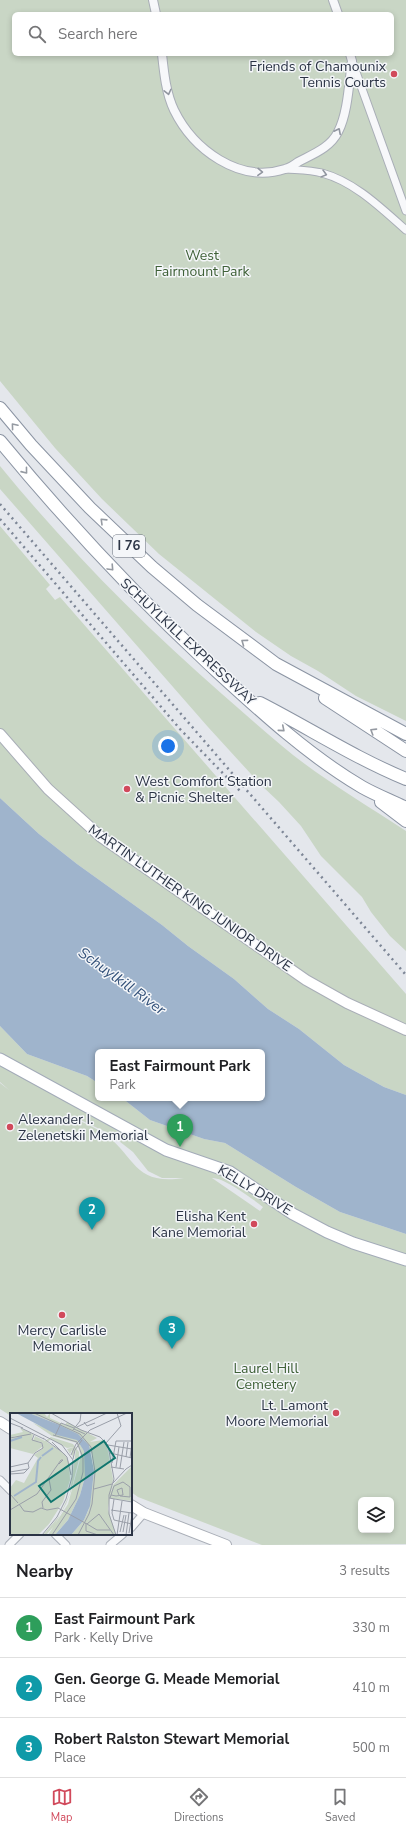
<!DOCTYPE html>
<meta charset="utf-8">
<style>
:root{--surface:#fff;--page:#f6f6f6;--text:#202124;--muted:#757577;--line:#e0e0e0;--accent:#d1495b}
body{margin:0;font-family:"Nunito Sans",sans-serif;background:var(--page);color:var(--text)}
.controls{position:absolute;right:12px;bottom:12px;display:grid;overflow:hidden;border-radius:6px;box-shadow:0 2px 6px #0003}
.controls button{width:36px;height:36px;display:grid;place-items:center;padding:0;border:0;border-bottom:1px solid var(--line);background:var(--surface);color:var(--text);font:20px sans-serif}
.you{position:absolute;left:168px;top:746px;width:14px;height:14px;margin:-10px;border:3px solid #fff;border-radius:50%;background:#1a73e8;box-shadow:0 0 0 6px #1a73e833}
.badge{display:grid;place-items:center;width:26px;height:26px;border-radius:50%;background:var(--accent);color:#fff;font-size:13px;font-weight:700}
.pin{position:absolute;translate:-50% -33px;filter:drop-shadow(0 1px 2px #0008)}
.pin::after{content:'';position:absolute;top:21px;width:14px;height:12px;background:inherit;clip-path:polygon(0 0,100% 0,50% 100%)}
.popup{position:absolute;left:95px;top:1049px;width:170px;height:52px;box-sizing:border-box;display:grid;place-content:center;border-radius:6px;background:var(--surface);filter:drop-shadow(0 1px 3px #0005);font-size:13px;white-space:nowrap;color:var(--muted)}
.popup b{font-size:15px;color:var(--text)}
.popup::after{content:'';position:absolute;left:50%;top:100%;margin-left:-8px;border:8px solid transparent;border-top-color:var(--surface)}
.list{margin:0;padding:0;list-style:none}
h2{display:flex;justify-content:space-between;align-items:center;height:52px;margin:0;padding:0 16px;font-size:17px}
h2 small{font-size:13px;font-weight:400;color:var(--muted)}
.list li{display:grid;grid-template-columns:26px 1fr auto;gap:12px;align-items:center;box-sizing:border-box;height:60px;padding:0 16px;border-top:1px solid var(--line)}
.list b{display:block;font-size:15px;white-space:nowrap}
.list p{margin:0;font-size:13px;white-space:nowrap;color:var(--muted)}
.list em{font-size:13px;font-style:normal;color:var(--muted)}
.icon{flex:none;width:22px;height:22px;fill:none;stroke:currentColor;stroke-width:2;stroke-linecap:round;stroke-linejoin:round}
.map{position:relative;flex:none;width:406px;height:1545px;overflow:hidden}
.search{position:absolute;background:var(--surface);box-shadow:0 2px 6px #0003;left:12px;right:12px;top:12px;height:44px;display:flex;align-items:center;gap:10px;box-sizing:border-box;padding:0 14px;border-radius:6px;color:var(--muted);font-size:15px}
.sheet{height:232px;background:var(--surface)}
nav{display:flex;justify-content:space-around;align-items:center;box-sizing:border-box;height:56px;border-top:1px solid var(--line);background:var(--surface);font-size:11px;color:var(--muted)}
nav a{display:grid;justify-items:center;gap:2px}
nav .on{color:var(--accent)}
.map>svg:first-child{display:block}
.green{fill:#c9d6c5;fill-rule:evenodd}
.water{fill:#9fb4cc}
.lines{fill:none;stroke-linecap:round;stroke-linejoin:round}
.minor-casing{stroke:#a9aeb7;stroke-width:9}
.tertiary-casing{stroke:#a9aeb7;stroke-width:10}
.secondary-casing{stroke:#a9aeb7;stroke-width:12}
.primary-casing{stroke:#a3abb8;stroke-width:13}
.motorway-casing{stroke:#8b94a3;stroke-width:14}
.minor{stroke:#f7f8fa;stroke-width:7}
.tertiary{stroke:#f7f8fa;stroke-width:8}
.secondary{stroke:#fff;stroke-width:10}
.primary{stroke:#fff;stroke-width:11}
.motorway{stroke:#fff;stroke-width:12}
.rail{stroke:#7d8696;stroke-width:2.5;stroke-dasharray:2 4;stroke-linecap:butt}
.oneway{stroke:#9196a0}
.oneway2{stroke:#959aa2}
.poi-dot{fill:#d1495b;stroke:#f4f6f9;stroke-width:1.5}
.labels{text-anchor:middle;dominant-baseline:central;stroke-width:3;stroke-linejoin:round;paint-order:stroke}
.shield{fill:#f4f6f9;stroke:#676e7b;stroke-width:1}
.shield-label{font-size:13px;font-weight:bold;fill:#2b3445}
.poi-label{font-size:14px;fill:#2b3445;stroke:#f4f6f9;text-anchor:end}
.park-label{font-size:14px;fill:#3f6138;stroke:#f4f6f9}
.street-label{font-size:14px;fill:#2b3445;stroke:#f4f6f9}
.water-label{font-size:15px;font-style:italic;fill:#34527a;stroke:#f4f6f9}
.inset-river{fill:none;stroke:#9fb4cc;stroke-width:2}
.inset-road{fill:none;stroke:#9a9fa9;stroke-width:1}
.view{fill:#0f766e;fill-opacity:0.15;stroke:#0f766e;stroke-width:2}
.inset-edge{fill:none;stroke:#2b3445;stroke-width:2}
</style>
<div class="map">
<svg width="406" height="1545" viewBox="0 0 406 1545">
<rect width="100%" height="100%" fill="#e4e7ec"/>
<path class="green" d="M0 0H406V721L356 696 318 671 291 656 256 632 159 554 102 499 55 448 0 381ZM14 14H392V54H14Z
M0 466C67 548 142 624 222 694 245 714 268 735 293 755 329 783 368 806 406 831V951L390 936 371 912 362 897 321 856 301 826 279 802 261 785 208 727 0 489Z
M0 526 50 585 46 589 55 600 60 597 406 994V1095L384 1087 344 1065 299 1029 268 1009 234 979 188 946 162 925 77 864 39 834 0 798Z
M0 1026 27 1054 87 1076 98 1083V1098H122L150 1120 204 1139 225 1143 296 1187 340 1212 406 1234V1544L262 1545 138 1497 131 1492V1414H11V1416L0 1409V1083L9 1090 0 1082ZM64 1112 110 1134 133 1152 148 1171 162 1178H184C132 1186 136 1155 102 1132 90 1125 76 1120 64 1112ZM212 1178C223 1177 253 1199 263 1207L260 1211ZM361 1500H391V1530H361Z"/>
<path class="water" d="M0 798 39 834 77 864 162 925 188 946 234 979 268 1009 299 1029 344 1065 384 1087 406 1095V1234L340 1212 296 1187 225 1143 204 1139 150 1120 122 1098H262V1052H98V1083L87 1076 27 1054 0 1026Z"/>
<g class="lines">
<defs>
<path id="minor" d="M352 61 406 211
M286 169C298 170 310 170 322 173 355 182 381 208 406 230
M0 1480 11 1491
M131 1528 144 1513
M55 1534 66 1545
M9 1545 20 1534
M110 1545 123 1534"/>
<path id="tertiary" d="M153 0 156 14
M333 0 338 14
M162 54C164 73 166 93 174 110 193 149 239 184 285 169 289 168 294 165 298 162 313 154 330 148 338 132 348 113 349 82 352 61L350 54"/>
<path id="secondary" d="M0 734 48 789 101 837 306 980 347 1003 406 1030
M0 1422 11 1429
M131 1505 144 1513 226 1545"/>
<path id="primary" d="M0 1059 166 1150 230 1172 293 1214 327 1232 353 1243 406 1260"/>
<path id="motorway" d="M0 408 31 445 90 508 152 567 197 605 276 664 406 734
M0 441C65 520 134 594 209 664 257 708 306 754 362 787 376 795 392 801 406 808
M325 698 406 751
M260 703C309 728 355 758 406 779
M381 802 406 821"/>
</defs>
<use href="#minor" class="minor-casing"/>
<use href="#tertiary" class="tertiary-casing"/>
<use href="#secondary" class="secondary-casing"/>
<use href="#primary" class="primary-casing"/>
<use href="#motorway" class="motorway-casing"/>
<use href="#minor" class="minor"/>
<use href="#tertiary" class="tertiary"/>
<use href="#secondary" class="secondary"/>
<use href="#primary" class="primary"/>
<use href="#motorway" class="motorway"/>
<path class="rail" d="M0 504 406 975
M0 519 180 729 241 792"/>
</g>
<defs><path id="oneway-chevron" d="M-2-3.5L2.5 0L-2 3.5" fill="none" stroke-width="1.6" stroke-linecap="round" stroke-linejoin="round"/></defs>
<g class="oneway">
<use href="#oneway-chevron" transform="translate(168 92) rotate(77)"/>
<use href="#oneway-chevron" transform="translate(338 131) rotate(-63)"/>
<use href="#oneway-chevron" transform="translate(260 172) rotate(2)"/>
<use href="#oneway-chevron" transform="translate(324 174) rotate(15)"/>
</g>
<g class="oneway2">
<use href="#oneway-chevron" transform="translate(14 426) rotate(-130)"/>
<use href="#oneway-chevron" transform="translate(25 471) rotate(51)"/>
<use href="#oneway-chevron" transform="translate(103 521) rotate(-136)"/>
<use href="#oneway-chevron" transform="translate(111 568) rotate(47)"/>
<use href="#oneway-chevron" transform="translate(244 642) rotate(-144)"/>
<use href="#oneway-chevron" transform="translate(282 729) rotate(40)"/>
<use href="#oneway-chevron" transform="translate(373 731) rotate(-148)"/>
</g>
<g class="poi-dot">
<circle cx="394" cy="74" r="4"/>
<circle cx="127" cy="789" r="4"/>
<circle cx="10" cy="1127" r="4"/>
<circle cx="254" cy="1224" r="4"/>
<circle cx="62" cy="1315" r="4"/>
<circle cx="336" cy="1413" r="4"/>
</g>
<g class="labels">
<rect class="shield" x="113" y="535" width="32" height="22" rx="3"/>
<g class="shield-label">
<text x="129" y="546">I 76</text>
</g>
<g class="poi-label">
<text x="386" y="66">Friends of Chamounix<tspan x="386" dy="16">Tennis Courts</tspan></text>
<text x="135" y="781" text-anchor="start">West Comfort Station<tspan x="135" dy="16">&amp; Picnic Shelter</tspan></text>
<text x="18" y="1119" text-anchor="start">Alexander I.<tspan x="18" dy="16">Zelenetskii Memorial</tspan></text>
<text x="246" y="1216">Elisha Kent<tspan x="246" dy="16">Kane Memorial</tspan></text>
<text x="62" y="1330" text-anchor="middle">Mercy Carlisle<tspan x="62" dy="16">Memorial</tspan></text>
<text x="328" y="1405">Lt. Lamont<tspan x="328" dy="16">Moore Memorial</tspan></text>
</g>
<g class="park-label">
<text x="202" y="255">West<tspan x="202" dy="16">Fairmount Park</tspan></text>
<text x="266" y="1368">Laurel Hill<tspan x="266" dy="16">Cemetery</tspan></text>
</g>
<g class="street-label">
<text transform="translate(188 642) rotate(43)">SCHUYLKILL EXPRESSWAY</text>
<text transform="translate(190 898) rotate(35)">MARTIN LUTHER KING JUNIOR DRIVE</text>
<text transform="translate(255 1190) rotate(31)">KELLY DRIVE</text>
</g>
<g class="water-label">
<text transform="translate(122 981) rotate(36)">Schuylkill River</text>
</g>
</g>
<g transform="translate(10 1413)">
<rect width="122" height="122" fill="#e4e7ec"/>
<path d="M19 0H34L37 4 40 0V5L55 12 57 9 87 25 80 29 93 27 97 33 103 66 98 96 106 122H61L74 107 79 96 84 58 82 40 47 11ZM23 10 67 27 75 39V64L70 82 58 107 45 122H38L58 91 71 43 67 30 42 23ZM10 15 31 25 23 21 22 26 23 28 25 23 35 28 41 24 63 31 69 39V46L61 78 56 91 44 113 36 122H33L50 102 60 80 66 36 62 44V37L60 41 57 36 64 34 57 35 41 26 37 29 55 41 59 49 60 67 53 89 39 111 28 122H0V75L6 67 14 70 28 45 24 42 32 36 33 34V31L31 29 24 28 31 30 33 33 23 41 0 35V26L9 22 0 25V22L13 19ZM122 53V88L99 85 103 72Z" fill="#c9d6c5"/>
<path d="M6 0H19L47 11 68 21 79 32 84 58 80 93 74 107 61 122H45L58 107 70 82 75 64 74 38 67 27 47 22Z" fill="#9fb4cc"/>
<path class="inset-river" d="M0 28 12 24M32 43 43 35M4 83 26 69 28 48 31 44"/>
<path class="inset-road" d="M24 0 70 21 81 34 85 59 82 91 79 101 68 122M41 0 71 17 90 24 98 32 104 66 99 82V101L106 122M0 5 52 32 63 47 62 64 56 86 47 104 32 122M74 9 77 13 85 10M0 10 13 15M51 10 64 15M67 14 97 0M11 15 34 26M64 16 75 21M63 17 70 8 71 0M45 23 51 10M0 25 21 21M33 25 52 39M42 29 57 44 61 62M96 30 111 13 107 0M98 32 122 36M100 40 122 45M61 42 66 31 80 17 117 0M116 44 118 29M120 45 122 30M63 46 65 37 72 27M102 50 106 28H122M0 54 18 50 25 40 33 35 32 30 22 27 24 22M101 54 114 56M106 54 109 34M110 55 114 29M0 59 18 56M14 60 19 55 18 50M0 61 14 60M103 70 116 56 122 52M84 76 102 71M0 81 8 90M101 82 106 83 113 82 112 75 107 77 109 82M99 85 122 89M100 85 104 73 113 69 120 74V84L110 83M104 86 102 100 104 107 122 111M9 91 14 98 23 99 31 95 37 97 48 95 77 111 89 101 104 122M33 95 32 89 41 77 39 66M0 97 27 81 51 47H53L49 51M101 97 122 100M76 110V118L88 122M77 111 87 117H100M110 119 114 102M113 119 116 102M119 120 122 102M42 122 66 86 73 59V45L67 29 43 22M107 122 112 88M116 122 119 100"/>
<path class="view" d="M94 28 105 45 41 89 29 73Z"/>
<rect width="122" height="122" class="inset-edge"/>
</g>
</svg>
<div class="controls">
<button><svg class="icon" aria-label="layers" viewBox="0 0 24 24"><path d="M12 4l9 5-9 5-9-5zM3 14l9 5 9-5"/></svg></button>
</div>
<div class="you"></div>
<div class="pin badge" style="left:180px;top:1147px;background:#2e9e5b">1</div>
<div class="popup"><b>East Fairmount Park</b>Park</div>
<div class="pin badge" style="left:92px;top:1230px;background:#0f9aa8">2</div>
<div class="pin badge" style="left:172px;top:1349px;background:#0f9aa8">3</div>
<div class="search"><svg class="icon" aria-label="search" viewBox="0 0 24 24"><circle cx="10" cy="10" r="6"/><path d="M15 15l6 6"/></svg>Search here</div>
</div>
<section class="sheet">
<h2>Nearby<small>3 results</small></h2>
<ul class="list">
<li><span class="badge" style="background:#2e9e5b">1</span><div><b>East Fairmount Park</b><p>Park · Kelly Drive</p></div><em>330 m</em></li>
<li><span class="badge" style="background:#0f9aa8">2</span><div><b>Gen. George G. Meade Memorial</b><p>Place</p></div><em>410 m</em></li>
<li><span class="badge" style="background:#0f9aa8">3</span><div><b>Robert Ralston Stewart Memorial</b><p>Place</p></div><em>500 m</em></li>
</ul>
</section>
<nav>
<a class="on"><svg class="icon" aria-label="map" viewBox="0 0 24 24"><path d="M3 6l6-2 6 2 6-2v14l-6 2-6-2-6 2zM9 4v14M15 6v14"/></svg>Map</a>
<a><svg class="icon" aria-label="directions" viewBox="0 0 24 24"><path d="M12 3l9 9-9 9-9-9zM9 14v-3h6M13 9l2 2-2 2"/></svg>Directions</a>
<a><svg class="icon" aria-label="saved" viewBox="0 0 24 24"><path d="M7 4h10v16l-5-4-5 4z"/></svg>Saved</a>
</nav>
